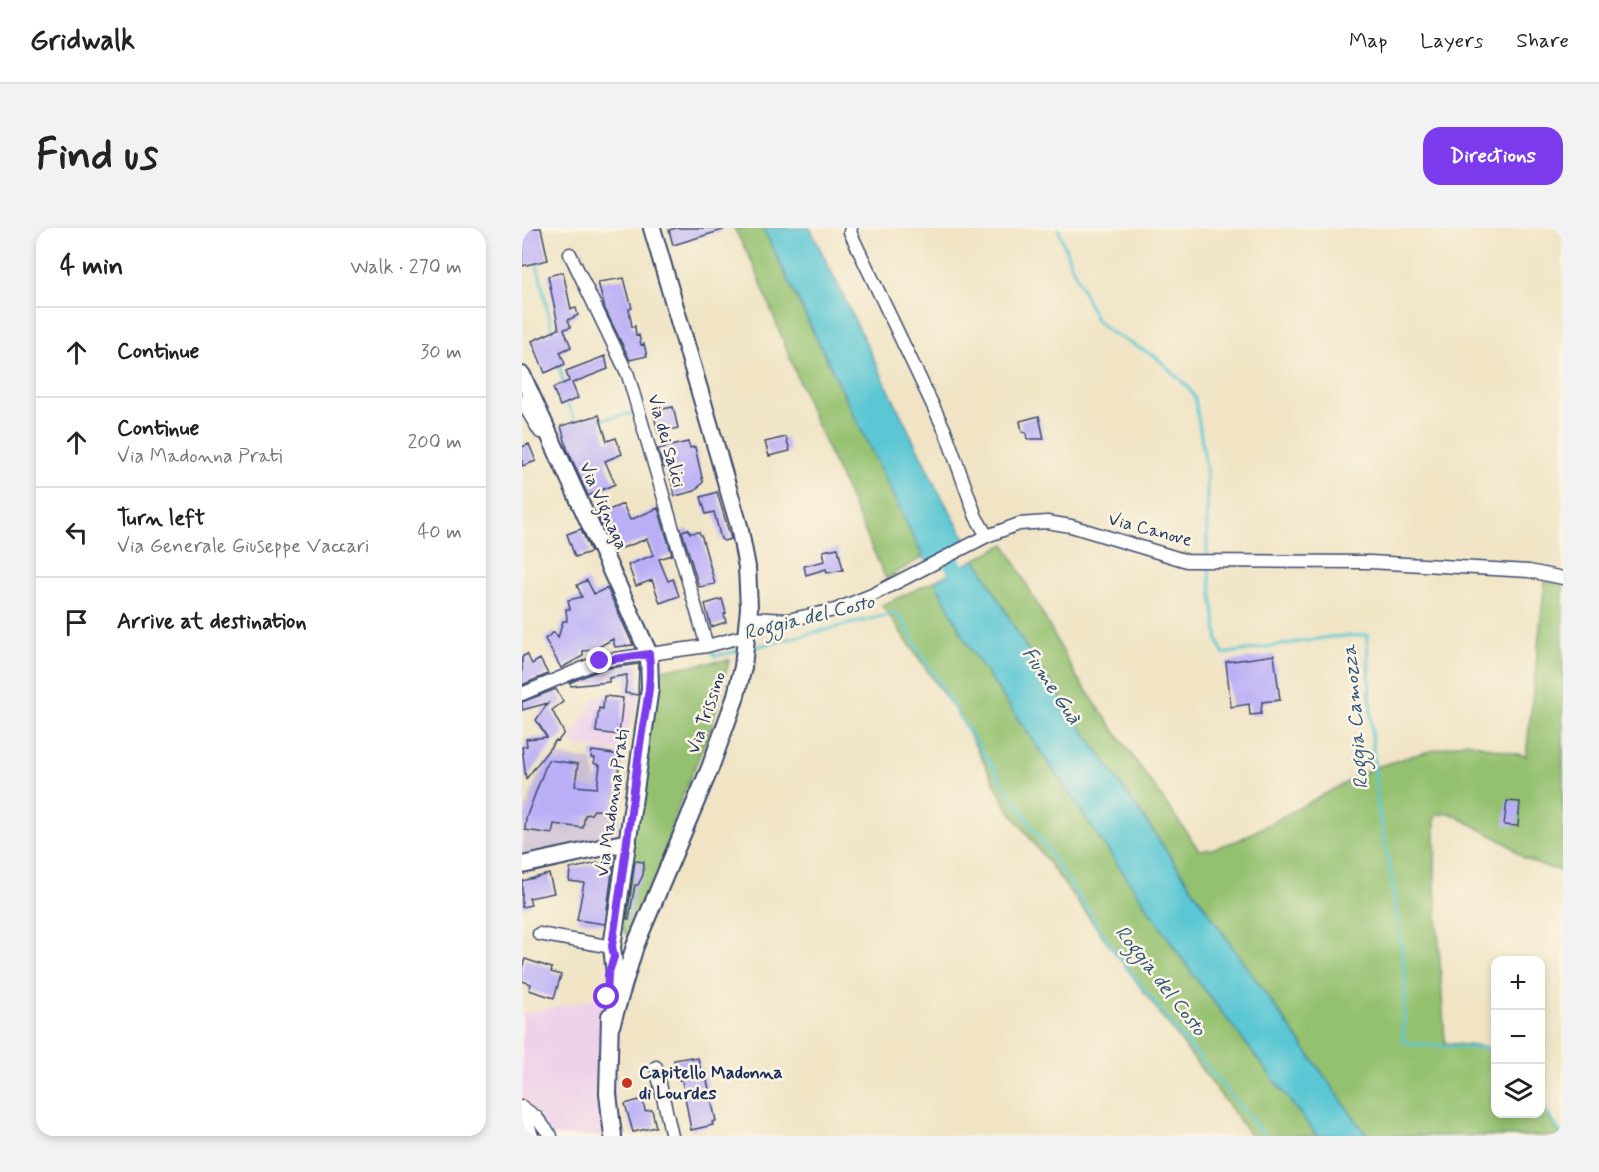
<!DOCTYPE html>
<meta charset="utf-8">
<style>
:root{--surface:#fff;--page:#f2f2f2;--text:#222;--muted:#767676;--line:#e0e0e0;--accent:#7c3aed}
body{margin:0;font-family:Mynerve,sans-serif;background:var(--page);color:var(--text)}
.controls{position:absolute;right:18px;bottom:18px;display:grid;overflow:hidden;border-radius:12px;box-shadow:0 3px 9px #0003}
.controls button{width:54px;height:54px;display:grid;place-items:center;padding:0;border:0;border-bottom:2px solid var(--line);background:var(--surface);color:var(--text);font:30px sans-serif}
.stop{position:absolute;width:18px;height:18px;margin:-14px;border:4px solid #7c3aed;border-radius:50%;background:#fff}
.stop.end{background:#7c3aed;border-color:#fff;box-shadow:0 2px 6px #0008}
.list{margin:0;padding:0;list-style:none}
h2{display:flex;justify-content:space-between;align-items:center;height:78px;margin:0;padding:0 24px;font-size:26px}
h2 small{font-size:20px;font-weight:400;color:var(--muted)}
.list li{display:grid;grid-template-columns:39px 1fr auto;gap:18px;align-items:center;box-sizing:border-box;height:90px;padding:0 24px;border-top:2px solid var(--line)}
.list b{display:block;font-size:22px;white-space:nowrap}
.list p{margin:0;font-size:20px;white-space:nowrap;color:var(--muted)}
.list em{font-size:20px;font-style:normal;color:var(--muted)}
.icon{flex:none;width:33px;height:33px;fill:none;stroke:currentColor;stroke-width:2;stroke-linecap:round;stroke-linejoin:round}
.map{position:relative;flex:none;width:1041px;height:908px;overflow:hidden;border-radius:18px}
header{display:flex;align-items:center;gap:36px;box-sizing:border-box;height:84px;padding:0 30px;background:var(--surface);border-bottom:2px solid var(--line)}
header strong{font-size:28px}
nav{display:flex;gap:33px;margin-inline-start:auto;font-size:21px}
.intro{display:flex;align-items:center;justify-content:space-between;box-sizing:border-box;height:144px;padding:0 36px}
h1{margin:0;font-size:42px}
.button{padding:15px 27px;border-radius:18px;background:var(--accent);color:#fff;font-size:21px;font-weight:700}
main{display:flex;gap:36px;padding:0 36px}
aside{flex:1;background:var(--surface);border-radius:18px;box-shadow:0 3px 9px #0003}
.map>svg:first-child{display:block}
.built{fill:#edd1e9}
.industrial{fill:#ccbfd4}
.green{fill:#94c170;stroke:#587867;stroke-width:1.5}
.water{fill:#5bc7d4;stroke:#3b7b99;stroke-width:1.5}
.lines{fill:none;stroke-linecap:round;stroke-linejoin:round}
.stream{stroke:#5bc7d4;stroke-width:3}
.river{stroke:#5bc7d4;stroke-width:18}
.building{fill:#baaef7}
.street-casing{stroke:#3b4a6d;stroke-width:15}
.secondary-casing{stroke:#3b4a6d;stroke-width:20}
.street{stroke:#fff;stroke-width:12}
.secondary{stroke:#fff;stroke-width:16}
.route{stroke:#7c3aed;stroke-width:8}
.poi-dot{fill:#c8321e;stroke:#fcf5e5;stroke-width:2}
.labels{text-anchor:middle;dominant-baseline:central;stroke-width:5;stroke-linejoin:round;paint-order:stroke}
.street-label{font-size:18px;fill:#1b2f5e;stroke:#fcf5e5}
.poi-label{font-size:18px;font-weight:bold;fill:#1b2f5e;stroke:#fcf5e5;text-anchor:start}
.water-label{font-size:20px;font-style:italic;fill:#2b557c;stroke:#fcf5e5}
</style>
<header>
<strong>Gridwalk</strong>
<nav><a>Map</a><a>Layers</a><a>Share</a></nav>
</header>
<div class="intro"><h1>Find us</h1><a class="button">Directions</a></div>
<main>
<aside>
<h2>4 min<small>Walk · 270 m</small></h2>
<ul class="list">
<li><svg class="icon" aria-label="ahead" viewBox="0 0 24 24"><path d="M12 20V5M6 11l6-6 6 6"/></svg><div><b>Continue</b></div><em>30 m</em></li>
<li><svg class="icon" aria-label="ahead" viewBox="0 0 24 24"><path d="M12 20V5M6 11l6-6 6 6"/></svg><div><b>Continue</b><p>Via Madonna Prati</p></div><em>200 m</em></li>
<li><svg class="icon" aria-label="left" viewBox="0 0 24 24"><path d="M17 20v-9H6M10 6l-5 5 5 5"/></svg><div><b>Turn left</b><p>Via Generale Giuseppe Vaccari</p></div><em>40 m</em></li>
<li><svg class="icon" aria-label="arrive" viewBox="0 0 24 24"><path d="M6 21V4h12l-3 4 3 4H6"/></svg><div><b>Arrive at destination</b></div></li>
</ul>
</aside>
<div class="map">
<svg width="1041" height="908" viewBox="0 0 1041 908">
<rect width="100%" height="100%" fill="#fcf5e5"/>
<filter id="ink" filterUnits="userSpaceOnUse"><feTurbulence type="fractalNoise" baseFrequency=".0167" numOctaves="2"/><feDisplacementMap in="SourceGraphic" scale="12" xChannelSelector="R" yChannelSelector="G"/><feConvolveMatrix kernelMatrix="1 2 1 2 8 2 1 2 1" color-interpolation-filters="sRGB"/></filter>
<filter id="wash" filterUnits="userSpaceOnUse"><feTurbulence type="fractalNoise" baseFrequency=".008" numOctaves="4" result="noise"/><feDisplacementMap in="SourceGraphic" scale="24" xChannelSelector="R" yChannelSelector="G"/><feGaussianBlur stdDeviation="1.35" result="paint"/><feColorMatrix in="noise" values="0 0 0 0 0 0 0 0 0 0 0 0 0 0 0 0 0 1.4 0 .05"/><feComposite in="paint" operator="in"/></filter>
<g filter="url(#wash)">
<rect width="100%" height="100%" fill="#f0e4c5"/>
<path class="built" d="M117 467 99 524 46 516 73 468Z
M103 764 95 812 93 845 96 908H0V786Z"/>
<path class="industrial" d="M33 527 70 532 76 558 103 561 96 602 88 607 0 628V590L15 549Z"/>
<path class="green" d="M212 0H241L401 329 364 351 289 184 232 38Z
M483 316 554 448 677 622 690 621 717 612 851 540 893 527 945 514 1004 528 1023 353 1041 357V643L1020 638 1002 630 984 615 928 585 913 587V653L923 815 973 820 974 886H1018L1019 876 1039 908H845L714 724 502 416 454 331Z
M413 353 447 419 672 748 795 908H729L485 579 442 496 360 377Z
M207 432 190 497 153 587 115 722 97 695 124 501 138 442Z"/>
<path class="water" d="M241 0H288L414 259 444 312 406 339Z
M454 331 502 416 714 724 845 908H795L672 748 447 419 413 353Z"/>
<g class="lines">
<path class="stream" d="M536 0 548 34 574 92 588 104 634 129 666 159 673 170 685 246V330
M14 31 31 106
M37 136 42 159
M44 172 55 196
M75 192 113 185
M686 336 696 413 701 426 808 409 845 407 850 508 856 579 869 645 883 748 881 813 890 816 974 821
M229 420 373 385 378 389 436 487 594 725 659 808 743 908
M189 422 193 428 217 423
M1018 874 1041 908"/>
<path class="river" d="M419 313 445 363"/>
</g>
<g id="blocks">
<path class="building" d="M13 0H19L26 32 0 38V3Z
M154 0H201V2L151 17 147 2Z
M41 44 49 81 54 80 56 87 46 92 49 99 42 101 49 119 38 124 43 136 23 145 10 113 37 101 26 48Z
M102 50 110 80 107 81 110 99 113 98 114 108 117 107 119 117 122 116 125 128 108 132 83 81 76 54Z
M83 128 86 141 50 155 56 170 38 178 31 160 47 153 44 143Z
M151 179 156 200 136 205 131 183Z
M77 187 85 213 94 210 100 226 83 233 93 256 66 268 45 220 39 198Z
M517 188 522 211H505L504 205 500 204 498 193Z
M264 209 268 223 247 228 243 214Z
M166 214 168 220 173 219 181 254 173 263 153 268 146 241 141 239 136 221Z
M7 216 14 233 0 238V219Z
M195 264 209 311 202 313 199 311 192 284 184 286 179 269Z
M101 276 108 292 136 280 150 327 137 331 146 353 151 351 157 368 138 375 130 352 114 358 106 337 131 327 125 311 92 323 75 287Z
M59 301 69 324 53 329 45 306Z
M166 301 168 305 177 304 180 309 193 356 177 359 160 303Z
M316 320 321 342 305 345 304 341 284 347 282 338 303 333 301 323Z
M65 352 72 366 85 360 111 417 93 419 91 411 71 422 61 423V428L39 440 23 411 32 404 36 410 41 393H45L44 381H48L46 372 60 369 55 357Z
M200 371 204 385 202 386 204 394 189 399 183 376Z
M5 426 10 436 18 431 26 446 0 457V429Z
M752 427 758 472 740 474 739 486 728 487 727 476 709 479 704 434Z
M117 436 116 467 103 465 105 447 87 450V454L49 458 47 455 80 441Z
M34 461 41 474 30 482 42 505 36 513 34 512 4 551 0 519 5 518 4 511 25 509 14 492 26 475 0 482V474Z
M82 468 101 470 97 507 74 504 77 480 81 481Z
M70 523 99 527 90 583 72 582 69 586 63 587 61 600 32 596 30 606 3 602 4 590 26 532 56 536 53 558 75 560 78 538 72 535 73 530H69Z
M985 573 998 574 996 598 982 597Z
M113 633 122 634 121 647 116 657H113L107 691H105Z
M76 635 91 637 83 696 55 692 62 655 47 653 48 641Z
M27 646 32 665 7 670 9 677 0 679V653Z
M3 731 30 740 29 744 39 747 32 770 7 762 9 756 0 753V740Z
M169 829 170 831 176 830 179 844 183 843 194 893 190 894 191 897 169 902 160 852H157L155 844 154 845 152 832Z
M121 871 123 883 130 882 134 899 111 904 103 876Z"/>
</g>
</g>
<g filter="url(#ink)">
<use href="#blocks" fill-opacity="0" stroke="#3b4a6d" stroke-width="1.5"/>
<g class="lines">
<defs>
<path id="street" d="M329 0 328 4 424 205 454 289 465 308
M48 26 106 147 185 418
M0 174 18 204 23 200
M226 390 265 392 313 382 350 367 465 308 497 296 525 294 549 298 665 333 848 334 1007 343 1041 350
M0 466 78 433 185 418 215 410
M17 706 90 719
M134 839 150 908
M0 879 14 889 29 908
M1 881 10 908"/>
<path id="secondary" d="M0 147 127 426 128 460 90 719 95 763
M0 637 106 614
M88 788 86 866 91 908
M89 798 113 718 188 540 213 471 221 439 227 380 225 339 217 298 130 0"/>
</defs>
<use href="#street" class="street-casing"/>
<use href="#secondary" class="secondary-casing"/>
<use href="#street" class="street"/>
<use href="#secondary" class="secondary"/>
</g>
</g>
<g class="lines" filter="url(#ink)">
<path class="route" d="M78 433 127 426C131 457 122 487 118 517 109 584 100 651 90 718L92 729 86 747 85 769"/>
</g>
<circle class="poi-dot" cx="105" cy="855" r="6"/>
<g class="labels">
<g class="street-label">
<text transform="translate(144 213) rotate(74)">Via dei Salici</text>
<text transform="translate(81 278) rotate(66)">Via Vignaga</text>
<text transform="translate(628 302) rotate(15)">Via Canove</text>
<text transform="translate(185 485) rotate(-71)">Via Trissino</text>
<text transform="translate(91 575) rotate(-82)">Via Madonna Prati</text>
</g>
<g class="poi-label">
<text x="117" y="845">Capitello Madonna<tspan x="117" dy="21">di Lourdes</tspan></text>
</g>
<g class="water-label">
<text transform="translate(287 390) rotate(-14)">Roggia del Costo</text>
<text transform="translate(529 458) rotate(56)">Fiume Guà</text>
<text transform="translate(834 489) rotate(-95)">Roggia Camozza</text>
<text transform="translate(638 753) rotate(52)">Roggia del Costo</text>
</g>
</g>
</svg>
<div class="controls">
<button>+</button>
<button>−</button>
<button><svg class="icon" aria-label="layers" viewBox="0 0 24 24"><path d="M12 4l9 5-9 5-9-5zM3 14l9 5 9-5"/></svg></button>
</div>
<div class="stop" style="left:85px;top:769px"></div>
<div class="stop end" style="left:78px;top:433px"></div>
</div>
</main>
